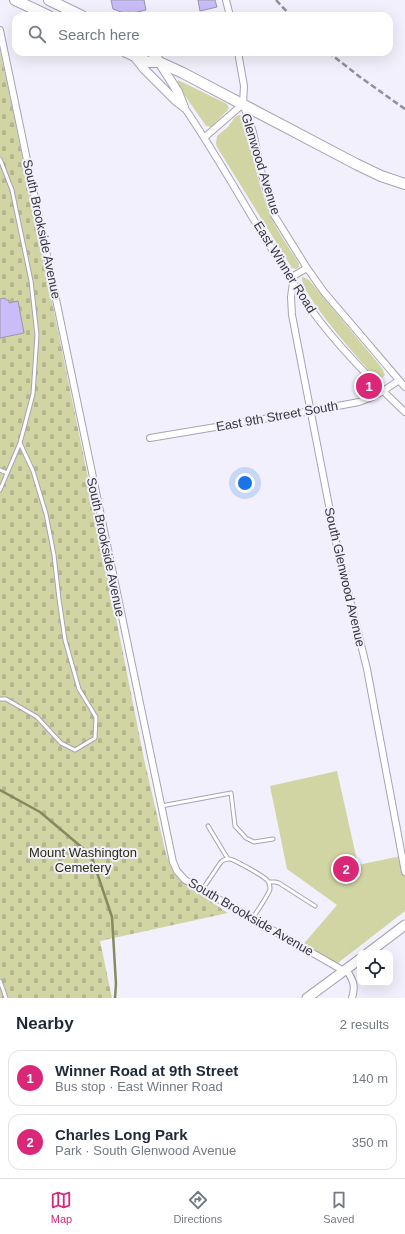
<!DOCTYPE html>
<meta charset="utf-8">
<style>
:root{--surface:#fff;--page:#f6f6f7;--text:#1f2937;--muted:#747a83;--line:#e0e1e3;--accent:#db2777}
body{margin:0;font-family:Arial,sans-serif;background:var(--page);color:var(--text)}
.controls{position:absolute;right:12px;bottom:12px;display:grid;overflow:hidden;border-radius:8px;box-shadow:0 4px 16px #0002}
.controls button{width:36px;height:36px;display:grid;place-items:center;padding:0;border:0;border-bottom:1px solid var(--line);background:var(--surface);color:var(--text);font:20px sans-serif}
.you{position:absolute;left:245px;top:483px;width:14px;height:14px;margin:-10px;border:3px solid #fff;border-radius:50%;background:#1a73e8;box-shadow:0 0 0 6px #1a73e833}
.badge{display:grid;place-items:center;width:26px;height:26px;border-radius:50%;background:var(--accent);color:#fff;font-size:13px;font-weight:700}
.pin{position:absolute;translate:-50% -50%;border:2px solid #fff;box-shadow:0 1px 4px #0006}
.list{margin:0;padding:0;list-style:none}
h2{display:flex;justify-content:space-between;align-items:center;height:52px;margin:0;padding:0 16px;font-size:17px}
h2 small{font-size:13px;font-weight:400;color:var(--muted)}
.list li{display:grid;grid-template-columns:26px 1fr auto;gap:12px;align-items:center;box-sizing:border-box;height:56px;margin:0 8px 8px;padding:0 8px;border:1px solid var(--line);border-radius:12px}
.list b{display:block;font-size:15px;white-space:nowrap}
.list p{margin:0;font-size:13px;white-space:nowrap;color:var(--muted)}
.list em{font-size:13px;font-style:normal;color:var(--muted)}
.icon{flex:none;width:22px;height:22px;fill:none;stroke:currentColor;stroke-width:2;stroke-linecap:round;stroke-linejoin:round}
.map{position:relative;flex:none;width:405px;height:998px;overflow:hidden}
.search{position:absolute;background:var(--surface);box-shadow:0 4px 16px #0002;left:12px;right:12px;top:12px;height:44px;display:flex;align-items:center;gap:10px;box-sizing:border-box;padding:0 14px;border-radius:12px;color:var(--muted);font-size:15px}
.sheet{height:180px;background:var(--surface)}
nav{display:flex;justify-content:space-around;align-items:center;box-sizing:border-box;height:56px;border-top:1px solid var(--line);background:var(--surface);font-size:11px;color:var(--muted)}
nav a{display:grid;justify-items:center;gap:2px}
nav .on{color:var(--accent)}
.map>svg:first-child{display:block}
.green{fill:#d1d5a4}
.cemetery{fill:url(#cemetery-stones)}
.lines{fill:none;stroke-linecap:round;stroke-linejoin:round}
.stream{stroke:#87895f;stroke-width:2.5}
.building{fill:#c9bcf9;stroke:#9a97a9}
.service-casing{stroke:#a7a3b5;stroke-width:5}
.minor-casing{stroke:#a7a3b5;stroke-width:8}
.tertiary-casing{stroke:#a7a3b5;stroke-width:10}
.secondary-casing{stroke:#a7a3b5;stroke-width:11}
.primary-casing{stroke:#a7a3b5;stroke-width:12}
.service{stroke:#fff;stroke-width:3}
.minor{stroke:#fff;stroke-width:6}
.tertiary{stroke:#fff;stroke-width:8}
.secondary{stroke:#fff;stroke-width:9}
.primary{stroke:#fff;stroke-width:10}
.rail{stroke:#918f99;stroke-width:2.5;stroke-dasharray:6 3;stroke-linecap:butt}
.labels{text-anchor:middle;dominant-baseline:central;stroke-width:4;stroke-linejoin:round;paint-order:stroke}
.street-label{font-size:13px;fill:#37363d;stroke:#f2f0fc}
.park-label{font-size:13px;fill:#2b2c0f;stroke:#f2f0fc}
</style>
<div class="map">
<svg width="405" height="998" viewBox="0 0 405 998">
<defs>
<pattern id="cemetery-stones" width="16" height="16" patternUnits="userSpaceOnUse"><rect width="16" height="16" fill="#d1d5a4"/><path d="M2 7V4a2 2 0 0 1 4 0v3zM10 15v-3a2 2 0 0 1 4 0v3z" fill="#b4b78e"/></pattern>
</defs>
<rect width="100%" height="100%" fill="#f2f0fc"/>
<path class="green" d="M178 80 227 104 229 108 227 111 211 127 206 126 177 84Z
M239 115H243L245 120C252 154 259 190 273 221 280 236 291 250 299 264V267L296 269 292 268 217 147 216 143 217 136 228 127 235 117Z
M303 277 309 280 382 368 385 375 382 378 378 379 376 377C362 364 300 293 302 278Z
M337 771 358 865 401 856 405 868V911L334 966 301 947 337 905 287 869 270 786Z"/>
<path class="cemetery" d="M0 51 8 87 91 492 144 759 166 854 173 871 189 887 228 913 100 941 112 998H0Z"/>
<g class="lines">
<path class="stream" d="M0 790 40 812 91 855 112 917 116 984 115 998"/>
</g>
<path class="building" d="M111 0H144L146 10 129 14V12L124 13 113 9Z
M198 0H215L217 7 200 11Z
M5 298 6 300H9V303L18 301 24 333 0 338V299Z"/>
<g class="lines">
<defs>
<path id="service" d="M0 159 12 190 31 281 37 335 33 394 20 443 0 490
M0 470 7 473
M0 699H6L37 717 61 743 75 750 95 738 96 717 79 689 65 640 59 599 54 555 46 514 33 471 20 443
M161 806 231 793 235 826 246 838 254 842 273 839
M208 826 228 859
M269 882H275L279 883 315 906
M202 890 221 862C223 860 226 859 229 859 234 859 263 876 267 880 269 882 270 886 270 889 269 894 256 913 252 919
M0 981 6 998"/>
<path id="minor" d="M226 0 230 16
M0 30C59 307 114 585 173 862L177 871 185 880 344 971
M243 104 253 132 262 175 274 215 307 268 324 292 405 387
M184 107C230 174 266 247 313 312 340 349 372 381 405 412
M205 137 243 104 244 86 238 52
M290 278 307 268
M293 282 291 297 292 315 337 547 367 669 405 872
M150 438 311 411 359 402 372 397 383 391 398 381
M346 969C353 980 356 985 352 998"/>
<path id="tertiary" d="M133 55 144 69 176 101 184 107
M159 62 178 92 184 107"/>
<path id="secondary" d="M368 953 405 925
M307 998 360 959"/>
<path id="primary" d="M15 0 49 16
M49 0 82 16
M126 52 148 62H159L183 73 356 164 381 176 405 184
M152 52 159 62"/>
</defs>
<use href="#service" class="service-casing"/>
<use href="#minor" class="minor-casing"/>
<use href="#tertiary" class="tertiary-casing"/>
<use href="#secondary" class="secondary-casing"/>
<use href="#primary" class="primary-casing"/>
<use href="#service" class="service"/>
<use href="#minor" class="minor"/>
<use href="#tertiary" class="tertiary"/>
<use href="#secondary" class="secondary"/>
<use href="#primary" class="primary"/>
<path class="rail" d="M276 0 291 16
M328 52 360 77 405 109"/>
</g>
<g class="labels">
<g class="street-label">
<text transform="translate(261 164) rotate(73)">Glenwood Avenue</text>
<text transform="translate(42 229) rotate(78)">South Brookside Avenue</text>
<text transform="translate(285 267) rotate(58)">East Winner Road</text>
<text transform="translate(277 416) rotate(-10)">East 9th Street South</text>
<text transform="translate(106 547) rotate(78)">South Brookside Avenue</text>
<text transform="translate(345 577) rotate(77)">South Glenwood Avenue</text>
<text transform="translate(251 917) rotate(30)">South Brookside Avenue</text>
</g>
<g class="park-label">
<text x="83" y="852">Mount Washington<tspan x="83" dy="15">Cemetery</tspan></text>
</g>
</g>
</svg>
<div class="controls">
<button><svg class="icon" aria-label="locate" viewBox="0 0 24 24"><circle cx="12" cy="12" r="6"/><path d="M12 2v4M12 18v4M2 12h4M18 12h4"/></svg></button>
</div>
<div class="you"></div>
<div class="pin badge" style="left:369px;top:386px">1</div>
<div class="pin badge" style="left:346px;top:869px">2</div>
<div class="search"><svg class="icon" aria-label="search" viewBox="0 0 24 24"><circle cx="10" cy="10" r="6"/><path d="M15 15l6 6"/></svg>Search here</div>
</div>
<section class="sheet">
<h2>Nearby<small>2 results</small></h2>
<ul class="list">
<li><span class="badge">1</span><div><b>Winner Road at 9th Street</b><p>Bus stop · East Winner Road</p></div><em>140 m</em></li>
<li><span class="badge">2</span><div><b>Charles Long Park</b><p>Park · South Glenwood Avenue</p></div><em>350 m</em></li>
</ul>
</section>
<nav>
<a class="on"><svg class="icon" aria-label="map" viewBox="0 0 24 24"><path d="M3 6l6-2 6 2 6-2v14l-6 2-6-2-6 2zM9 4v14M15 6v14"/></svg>Map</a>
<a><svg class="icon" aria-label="directions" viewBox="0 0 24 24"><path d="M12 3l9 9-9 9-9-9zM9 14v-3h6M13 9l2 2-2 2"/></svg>Directions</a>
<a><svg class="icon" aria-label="saved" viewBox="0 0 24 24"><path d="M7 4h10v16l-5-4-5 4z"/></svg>Saved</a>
</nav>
